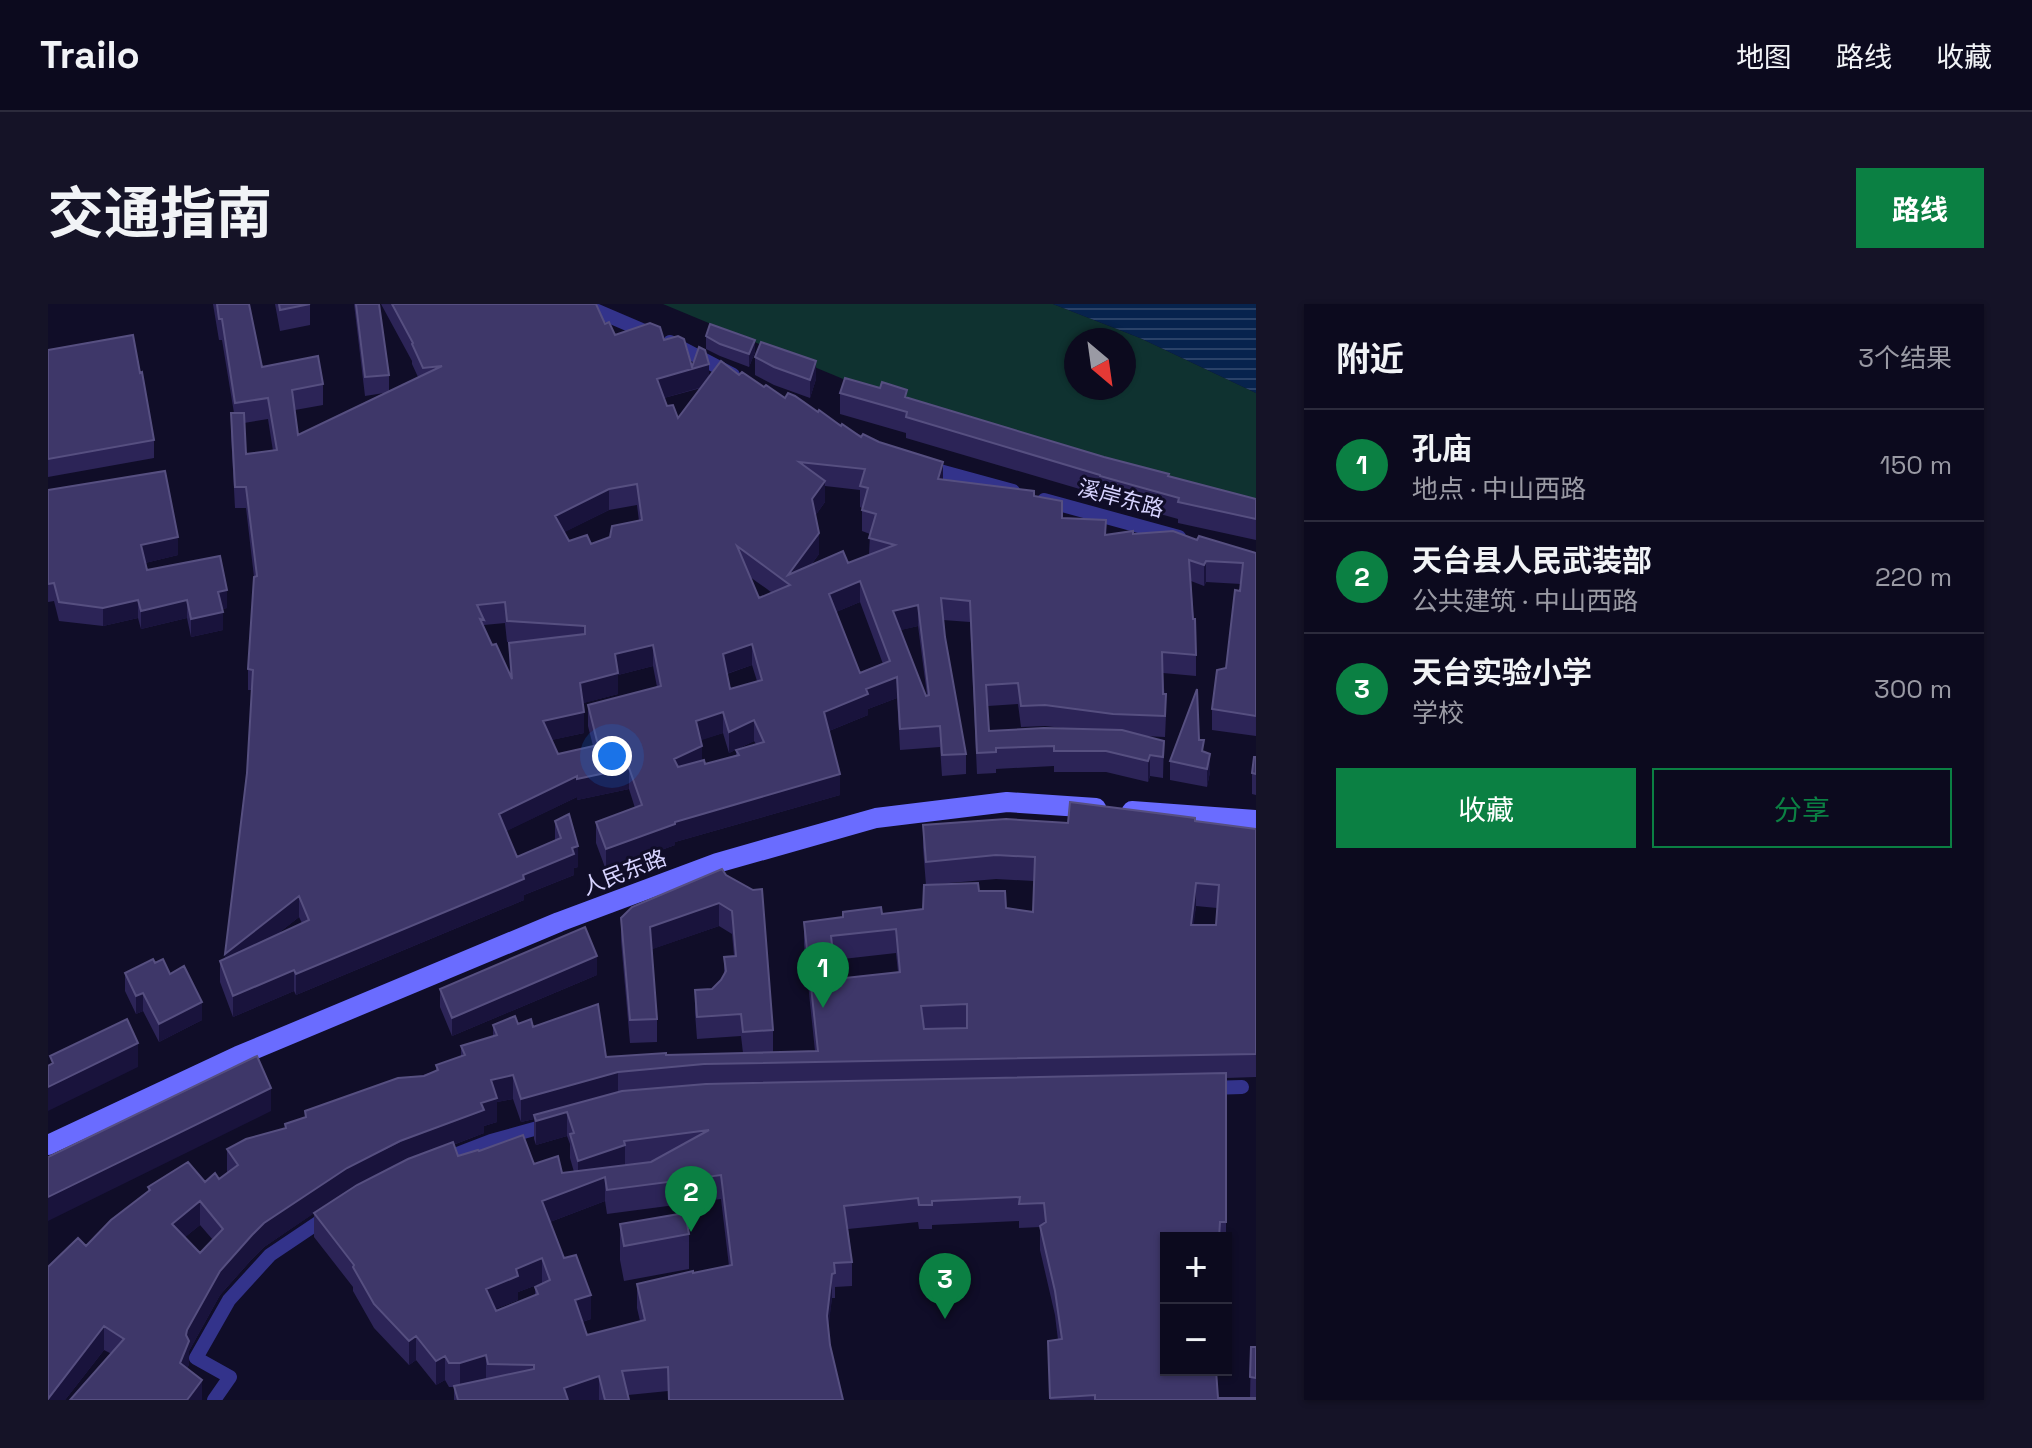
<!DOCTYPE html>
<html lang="zh">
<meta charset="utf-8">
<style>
:root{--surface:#0c0a1e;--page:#151327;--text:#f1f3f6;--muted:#9a9aa4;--line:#2c2b3c;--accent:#0b8043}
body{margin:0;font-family:"Space Grotesk","Noto Sans SC",sans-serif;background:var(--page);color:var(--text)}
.controls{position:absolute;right:24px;bottom:24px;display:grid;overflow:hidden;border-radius:0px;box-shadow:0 2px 6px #0004}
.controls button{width:72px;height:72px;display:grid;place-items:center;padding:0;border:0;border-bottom:2px solid var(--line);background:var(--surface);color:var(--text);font:40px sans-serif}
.compass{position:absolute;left:1016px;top:24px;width:72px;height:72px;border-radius:50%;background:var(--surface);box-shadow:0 2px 6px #0004;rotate:151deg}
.you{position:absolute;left:564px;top:452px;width:28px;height:28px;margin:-20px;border:6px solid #fff;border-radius:50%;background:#1a73e8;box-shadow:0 0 0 12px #1a73e833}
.badge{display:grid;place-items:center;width:52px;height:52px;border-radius:50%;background:var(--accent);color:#fff;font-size:26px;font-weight:700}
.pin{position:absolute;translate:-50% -66px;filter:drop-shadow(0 2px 4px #0008)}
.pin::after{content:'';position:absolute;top:42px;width:28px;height:24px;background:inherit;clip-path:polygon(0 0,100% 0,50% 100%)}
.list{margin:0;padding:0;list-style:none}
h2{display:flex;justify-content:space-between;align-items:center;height:104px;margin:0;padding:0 32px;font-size:34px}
h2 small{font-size:26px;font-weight:400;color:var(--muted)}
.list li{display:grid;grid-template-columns:52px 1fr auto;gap:24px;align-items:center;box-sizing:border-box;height:112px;padding:0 32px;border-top:2px solid var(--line)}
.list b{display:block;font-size:30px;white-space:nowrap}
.list p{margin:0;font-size:26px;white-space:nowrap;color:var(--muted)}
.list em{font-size:26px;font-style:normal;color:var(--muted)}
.actions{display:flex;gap:16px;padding:24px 32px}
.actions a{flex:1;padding:18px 0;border:2px solid var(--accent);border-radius:0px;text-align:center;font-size:28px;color:var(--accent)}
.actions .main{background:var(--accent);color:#fff}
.map{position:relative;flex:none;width:1208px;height:1096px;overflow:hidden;border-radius:0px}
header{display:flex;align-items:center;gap:48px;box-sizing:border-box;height:112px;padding:0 40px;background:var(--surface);border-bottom:2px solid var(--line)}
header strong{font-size:38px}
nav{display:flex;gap:44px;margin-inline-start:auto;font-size:28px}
.intro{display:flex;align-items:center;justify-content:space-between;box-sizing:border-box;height:192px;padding:0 48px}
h1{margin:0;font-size:56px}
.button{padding:20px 36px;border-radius:0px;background:var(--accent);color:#fff;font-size:28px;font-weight:700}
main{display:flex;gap:48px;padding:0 48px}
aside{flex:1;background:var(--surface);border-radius:0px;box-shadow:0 2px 6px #0004}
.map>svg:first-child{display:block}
.park{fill:#0f3230;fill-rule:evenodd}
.water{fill:url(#water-rules)}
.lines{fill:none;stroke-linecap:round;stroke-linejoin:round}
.street{stroke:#33338b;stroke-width:14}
.secondary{stroke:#6a6cff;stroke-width:20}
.wall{fill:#2c2457;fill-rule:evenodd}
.shaded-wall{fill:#19133c}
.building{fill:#3e3769;stroke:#564f80;stroke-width:2;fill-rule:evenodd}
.labels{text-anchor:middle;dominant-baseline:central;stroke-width:6;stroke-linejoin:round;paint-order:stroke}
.street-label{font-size:22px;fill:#d7d3ff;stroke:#100d28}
</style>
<header>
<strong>Trailo</strong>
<nav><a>地图</a><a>路线</a><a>收藏</a></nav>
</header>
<div class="intro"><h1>交通指南</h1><a class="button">路线</a></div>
<main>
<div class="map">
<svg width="1208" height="1096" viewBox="0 0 1208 1096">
<defs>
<pattern id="water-rules" width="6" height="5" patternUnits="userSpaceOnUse" patternTransform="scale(2)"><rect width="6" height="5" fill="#07234d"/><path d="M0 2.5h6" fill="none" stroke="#2a4268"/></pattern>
</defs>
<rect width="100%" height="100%" fill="#100d28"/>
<path class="park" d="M615 0H1005L1092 34 1208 89V204L800 77ZM1028 36H1076V84H1028Z"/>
<path class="water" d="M1005 0H1208V89L1092 34Z"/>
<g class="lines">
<path class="street" d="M533 0 603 30
M622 38 685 71
M877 163 965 187
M996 196 1131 233
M1162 784 1194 783
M391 857 443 837 504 820
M166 1096 182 1073 148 1054 181 996 222 951 280 912"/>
<path class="secondary" d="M1084 507 1208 516
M0 841 190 752 511 618 669 559 828 514 959 498 1048 504"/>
</g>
<path class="wall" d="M165 0H201L214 63 275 80V101L247 106 250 131 336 89 317 92 306 0H331L341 71V87L370 73 364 60V57L333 0H548L557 20 567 31 616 36 644 63 661 73 691 71 737 94 770 108 895 176 986 192 1014 214 1058 231 1085 230 1149 236 1208 249V432L1164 426V405L1178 364 1193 280 1158 278 1156 282 1143 277 1148 351V372L1115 369 1118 411 1117 433 1095 432 1116 437 1115 474 1102 472 1100 478 1058 468H1006V462L948 465V469L929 470 922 318 895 316 897 333 918 450V470L894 472 892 443 852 446 849 394 820 405V411L781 427 792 491 627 538V541L558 566 548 539V518L587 504 581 485 529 496V493L458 527 469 553 507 536V517L530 563 526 564V571L476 591V596L248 691 246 687 185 713 172 678V657L177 655 199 469 204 386H200V365L206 273 198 204H187L183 130V109H186L174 36H171ZM653 84 630 114 619 102 616 94ZM220 115 225 147 198 150 196 119ZM777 182 812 186V203L814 204V227L822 230 821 251 800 259 763 261 771 250 767 212 777 198ZM589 201 591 217 562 233 543 240 521 237 516 228 561 206ZM702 273 719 285 724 289 711 294ZM812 298 835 360 812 369 788 308ZM457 319 459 338H467L461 339 462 371 444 341 436 323V321ZM870 322 879 391 878 392 852 326ZM704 361 709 377 682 385 679 370ZM605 362 609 383 540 401V422L545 442 510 450 503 436 536 429 535 399 570 390V371ZM970 400 973 423 997 422 1023 425 941 427 940 402ZM675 429 681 449 706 437 708 440 688 446V451L657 460 654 456 652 436ZM251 613 254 619 228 631Z
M227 0H262V21L232 27Z
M658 32 707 48 701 63 672 52 658 45Z
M0 46 92 69 106 136V154L0 173Z
M707 53 768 75 762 94 726 81 707 71Z
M792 89 859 94 1121 172 1208 195V236L1130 219V215L1052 193V191L858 134V129L792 110Z
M0 186 130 251 97 259 99 266 179 304 174 305 175 326 143 333 139 314 93 325 90 314 55 322 11 317 6 297 0 298Z
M1151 436 1162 468 1159 483 1122 476V457Z
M1208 453V491L1204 490V469Z
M1147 517 1208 525V773L1178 774V934H1118L1170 1094H1202L1203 1043H1208V1096H1002L1000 1037 1010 1036 1007 1011 992 946V923L971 924V917L884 921V925H871L870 918 800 925 804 958V982L787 983V994H784L780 1023 782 1041 795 1096H620V1087L580 1091 581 1096H406V1083H401L397 1076 388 1081 368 1056 361 1061 326 1024 305 987V983L266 933V909L216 943 204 955 172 991 141 1047V1060L139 1065 154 1096 56 1046 17 1096H0L38 942 100 888V883L157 878 171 875 179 869V845L237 824 257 813V807L388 767V761L413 752V742L445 732V721L470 720 485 723 558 753 695 749 693 732 649 735 647 709V686L664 685 673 676 676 670V653L686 652 684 630 671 622 604 645 609 715V738L582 739 573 637V614L674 565 725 726V748L767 747 756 641V618L875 605 931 587 958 604 985 608 986 577 948 575 878 581 875 544V521ZM1148 602 1169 604 1168 621H1145ZM848 649 850 668 788 675 786 656ZM465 795 473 818 486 815V835L488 841 519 832 522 840V854L526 868 514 869 486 860 431 847 410 852 405 841 436 829V822L449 818V798ZM673 895 681 962 589 980V1004L592 1017 539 1031 534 1018 543 1015 516 954 502 918 557 897 559 910ZM152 921 165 936 152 949 137 933ZM494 979V980L487 983V991L448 1007 447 1005 470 996V988Z
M107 659 122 670 154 716 111 738 95 707 88 710 77 687V669Z
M549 671 404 732 392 703V685Z
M572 920 641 930V965L576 977 572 956Z"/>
<path class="shaded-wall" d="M707 36V48L701 63V50Z
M768 57V75L762 94V76Z
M661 60V81L609 96V75Z
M895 158V179L890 175Z
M777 177V198L764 216V195Z
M561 185V206L507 233V212Z
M771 229V250L742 289 740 271Z
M130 233V251L93 260V241Z
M1158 257V278L1156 282V261Z
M812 277V298L781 311V290Z
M179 286V304L170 306V288Z
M90 296V314L55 322V304Z
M139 296V314L93 325V307Z
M870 301V322L845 328V307Z
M175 308V326L143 333V315Z
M704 340V361L675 371V350Z
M605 341V362L570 371V390L532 400V379L567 350Z
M849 373V394L820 405V411L776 429V408L818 385Z
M536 408V429L495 438V417Z
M675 408V429L648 438V417Z
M706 416V437L681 449V428Z
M654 442V463L626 476V455Z
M1162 450V468L1159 483V465Z
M1102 451V472L1100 478V457Z
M581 464V485L529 496V475Z
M792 470V491L627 538V541L558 566V545L627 518Z
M529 472V493L451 531V510Z
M530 542V563L526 564V571L476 591V596L248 691V670L475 571 524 544Z
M1148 579V602L1143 645V621Z
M251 592V613L177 671V650Z
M671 599V622L602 646V623Z
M549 652V671L404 732V714Z
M246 666V687L185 713V692Z
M95 689V707L88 710V692Z
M154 698V716L111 738V720Z
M90 739V763L0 807V783Z
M570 768V791L486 811V815L473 818V795Z
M465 771V795L449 798V818L436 822V829L352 861 299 887 216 943 204 955 172 991 141 1047V1060L132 1083V1059L139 1026 172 967 204 931 216 919 299 864 433 799 443 776Z
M223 784V807L0 917V893Z
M519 808V832L488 841V817Z
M577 841V865L530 881V857Z
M557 873V897L494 921V897Z
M152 897V921L124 944V920Z
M494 954V979L470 988V996L438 1009V985L468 965Z
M784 970V994L779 1036V1012Z
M543 991V1015L527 1020V996Z
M56 1022V1046L17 1096H0Z
M368 1032V1056L361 1061V1037Z
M438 1051V1075L412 1083V1059Z
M397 1052V1076L388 1081V1057Z
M551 1072V1096H516V1084Z
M154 1076V1096H139Z"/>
<path class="building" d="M169 0H201L214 63 270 52 275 80 244 86 250 131 394 62 375 64 364 40 365 39 344 0H548L557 20 561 18 567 31 602 19 612 23 616 36 630 32 636 35 644 63 651 43 657 46 661 60 609 75 619 102 625 101 630 114 673 57 691 71 694 68 716 83 718 81 737 94 740 89 747 92 770 108 771 106 793 122 794 120 813 133 815 130 831 138 895 158 890 175 986 187V192L1014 197V214L1058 216 1057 231 1085 227V230L1125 227 1149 236 1151 232 1208 249V412L1164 405 1169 366 1178 364 1187 286 1192 287 1195 259 1158 257 1156 261 1141 256 1145 315H1147L1148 351 1114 348 1115 390H1118L1117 412 1065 410 997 401 973 402 970 379 938 381 941 427 996 424 1074 426 1116 437 1115 453 1102 451 1100 457 1058 447H1006V442L948 444V448L929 449 922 297 893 294 897 333 918 450 894 451 892 422 852 425 849 373 818 385 820 390 776 408 792 470 627 518V520L558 545 548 518 594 501 581 464 529 475V472L451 510 469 553 513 534 507 517 521 510 530 542 524 544 526 550 475 571 476 575 248 670 246 666 185 692 172 657 261 616 251 592 177 650 199 469 205 366 200 365 206 273 209 272 198 183H187L183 109H196L198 150 229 146 220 94 187 99 174 15H171ZM751 158 817 165 812 182 820 184 814 206 828 210 821 234 847 241 800 259 795 247 740 271 771 229 764 195 777 177ZM589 180 594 216 564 222 562 233 543 240 539 231 521 237 507 212 561 185ZM689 242 719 264 742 281 711 294ZM812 277 842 357 812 369 781 290ZM457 298 459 317 537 322V330L461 339 464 375 448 340 444 341 432 315 436 316 429 301ZM870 301 881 391 878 392 845 307ZM704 340 714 376 682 385 675 350ZM605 341 613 382 540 401 550 441 510 450 495 417 536 408 532 379 570 369 567 350ZM675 408 681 428 706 416 716 438 688 446 691 451 657 460 656 456 630 463 626 455 654 442 648 417Z
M231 0H262L232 6Z
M308 0H331L341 71 317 73Z
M662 20 707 36 701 50 672 40 658 32Z
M85 31 92 69 94 68 106 136 0 155V46Z
M713 38 768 57 762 76 726 63 707 53Z
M797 74 832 84 834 78 859 86 857 93 1056 153 1121 170 1120 172 1208 195V215L1130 198 1131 194 1052 172V171L858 113 859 108 792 89Z
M117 167 130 233 93 241 99 266 172 252 179 286 170 288 175 308 143 315 139 296 93 307 90 296 55 304 11 298 6 279 0 280V186Z
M1149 385 1151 436H1156L1154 447 1162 450 1159 465 1122 457Z
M1206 453H1208V470L1204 469Z
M1022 498 1147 514V517L1208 525V750L656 760 570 768 473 795 465 771 443 776 449 794 433 799 436 806 352 837 299 864 216 919 204 931 172 967 139 1026 138 1031 141 1037 132 1059 154 1076 139 1096H22L76 1035 56 1022 0 1095V963L30 934 38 942 63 916 102 886 100 883 140 858 157 878 167 869 171 875 190 861 179 845 198 835 238 824 237 820 258 813 257 807 350 774 376 772 390 766 388 761 417 751 413 742 449 731 445 721 467 712 470 720 483 715 485 723 550 700 558 753 618 749V751L770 747 756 618 795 613V608L833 603 834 610 875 605 876 581 930 579 931 587H957L958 604 985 608 987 553 948 551 878 558 875 521 958 515 1020 519ZM1148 579 1171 581 1168 621H1143ZM848 625 852 668 788 675 783 632ZM919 700V724L876 725 873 702ZM152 897 175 925 152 949 124 920Z
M674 565 678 571 705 586 714 585 725 726 695 728 693 710 649 713 647 686 664 685 673 676 678 667 676 653 688 652 684 607 671 599 602 623 609 715 582 716 573 614 584 603Z
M537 623 549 652 404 714 392 685Z
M105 655 107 659 115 655 122 670 136 662 154 698 111 720 95 689 88 692 77 669Z
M79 715 90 739 0 783V762L5 759 2 752Z
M209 752 223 784 0 893V853Z
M1178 769V918H1172L1171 934H1118V1066H1168L1170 1094H1208V1096H1047V1091L1002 1094 1000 1037 1014 1035 1007 987 992 922 998 918 996 899 971 900 972 893 884 897V901H871L870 894 796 902 804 958 786 959 787 969 784 970 779 1012 782 1041 795 1096H621L620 1063 574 1067 581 1096H557L551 1072 516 1084 520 1096H410L406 1082 486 1065V1061L440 1060 438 1051 412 1059H401L397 1052 388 1057 368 1032 361 1037 326 1000 305 963 306 961 266 909 309 881 360 855 405 838 410 852 430 846 431 847 475 831 486 860 510 852 514 869 603 858 661 826 576 837 577 841 530 857 522 830 526 829 519 808 488 817 486 811 574 787 658 780ZM673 871 684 961 645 969V967L589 980 597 1016 539 1031 527 996 543 991 528 951 516 954 494 897 557 873 559 886ZM494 954 502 976 487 983 490 990 448 1007 438 985 470 972 468 965Z
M637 909 641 930 576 942 572 920Z
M1203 1043H1208V1074L1202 1073Z"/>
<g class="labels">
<g class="street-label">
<text transform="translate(1073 194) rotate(15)">溪岸东路</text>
<text transform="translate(576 568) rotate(-21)">人民东路</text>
</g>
</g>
</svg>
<div class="controls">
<button>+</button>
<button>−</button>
</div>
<svg class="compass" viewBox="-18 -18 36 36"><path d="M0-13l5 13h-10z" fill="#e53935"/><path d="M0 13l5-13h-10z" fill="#9a9aa4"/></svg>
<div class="you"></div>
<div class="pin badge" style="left:775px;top:704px">1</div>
<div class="pin badge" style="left:643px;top:928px">2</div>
<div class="pin badge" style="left:897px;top:1015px">3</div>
</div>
<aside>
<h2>附近<small>3个结果</small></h2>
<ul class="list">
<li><span class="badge">1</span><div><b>孔庙</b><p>地点 · 中山西路</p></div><em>150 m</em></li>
<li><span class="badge">2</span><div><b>天台县人民武装部</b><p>公共建筑 · 中山西路</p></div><em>220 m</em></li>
<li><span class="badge">3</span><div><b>天台实验小学</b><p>学校</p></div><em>300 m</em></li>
</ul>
<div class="actions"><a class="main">收藏</a><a>分享</a></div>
</aside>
</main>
